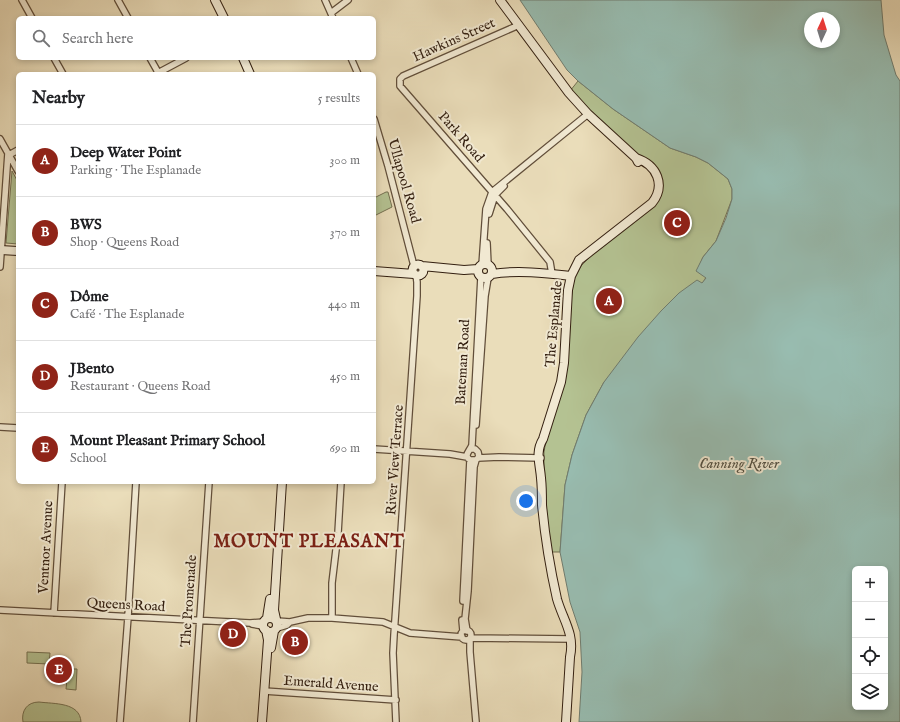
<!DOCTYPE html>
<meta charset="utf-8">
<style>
:root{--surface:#fff;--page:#f2f2f2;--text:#202124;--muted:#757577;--line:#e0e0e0;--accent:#8f2418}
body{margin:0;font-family:"IM FELL English",serif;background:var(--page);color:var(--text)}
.controls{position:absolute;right:12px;bottom:12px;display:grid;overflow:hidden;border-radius:6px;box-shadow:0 2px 6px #0003}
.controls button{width:36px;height:36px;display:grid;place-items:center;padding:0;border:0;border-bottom:1px solid var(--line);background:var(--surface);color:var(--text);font:20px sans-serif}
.compass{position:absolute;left:804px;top:12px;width:36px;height:36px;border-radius:50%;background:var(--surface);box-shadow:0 2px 6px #0003;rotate:4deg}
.you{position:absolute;left:526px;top:501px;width:14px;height:14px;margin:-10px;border:3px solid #fff;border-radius:50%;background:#1a73e8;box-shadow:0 0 0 6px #1a73e833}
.badge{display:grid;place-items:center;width:26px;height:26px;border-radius:50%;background:var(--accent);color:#fff;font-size:13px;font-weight:700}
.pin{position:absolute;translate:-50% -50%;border:2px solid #fff;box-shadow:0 1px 4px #0006}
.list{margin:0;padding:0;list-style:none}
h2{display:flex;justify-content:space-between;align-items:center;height:52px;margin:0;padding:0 16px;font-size:17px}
h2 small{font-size:13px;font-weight:400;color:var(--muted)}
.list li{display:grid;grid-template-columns:26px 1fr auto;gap:12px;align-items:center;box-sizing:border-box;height:72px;padding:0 16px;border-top:1px solid var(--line)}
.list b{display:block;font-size:15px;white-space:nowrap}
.list p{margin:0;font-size:13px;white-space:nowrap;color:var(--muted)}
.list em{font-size:13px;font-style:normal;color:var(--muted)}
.icon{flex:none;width:22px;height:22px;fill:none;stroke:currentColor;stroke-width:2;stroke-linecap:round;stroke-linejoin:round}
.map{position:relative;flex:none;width:900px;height:722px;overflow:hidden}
.search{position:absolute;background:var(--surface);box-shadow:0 2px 6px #0003;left:16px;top:16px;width:360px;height:44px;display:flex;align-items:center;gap:10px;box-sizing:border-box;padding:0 14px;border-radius:6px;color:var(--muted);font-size:15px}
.panel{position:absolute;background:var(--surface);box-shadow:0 2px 6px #0003;left:16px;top:72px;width:360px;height:412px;border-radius:6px}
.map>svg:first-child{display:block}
.green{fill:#b4c292;stroke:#747051}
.water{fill:#98bcb0;stroke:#707d70;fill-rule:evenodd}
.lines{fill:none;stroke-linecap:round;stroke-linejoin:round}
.street-casing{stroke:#614e3a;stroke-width:8}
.secondary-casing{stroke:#331f10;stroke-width:10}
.street{stroke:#f1e9d2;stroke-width:5.5}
.secondary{stroke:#f1e9d2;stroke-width:8}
.labels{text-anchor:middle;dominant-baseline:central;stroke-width:4;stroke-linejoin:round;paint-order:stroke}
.street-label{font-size:14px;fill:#331f10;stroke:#f1e9d2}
.water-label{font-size:15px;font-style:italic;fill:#514e40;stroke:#f1e9d2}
.district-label{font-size:18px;font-weight:bold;letter-spacing:1px;fill:#7a1f14;stroke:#f1e9d2}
</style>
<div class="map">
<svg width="900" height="722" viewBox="0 0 900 722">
<rect width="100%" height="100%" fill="#eaddba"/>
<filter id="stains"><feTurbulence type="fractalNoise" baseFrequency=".005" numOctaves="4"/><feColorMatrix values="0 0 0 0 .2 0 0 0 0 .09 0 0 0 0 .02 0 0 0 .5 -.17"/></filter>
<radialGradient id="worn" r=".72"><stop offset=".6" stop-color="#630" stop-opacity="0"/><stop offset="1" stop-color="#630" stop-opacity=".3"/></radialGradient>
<path class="green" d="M578 81 613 109 670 148 696 157 708 163 728 179 732 189V199L716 241 703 257 697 271 706 277 704 281 604 382 586 415 572 455 565 485 560 552H550L544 485V452L548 429 558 399 571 299 574 278 581 266 598 249 650 208 658 184 651 169 570 91Z
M12 171 18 182V244L6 243Z
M386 192H388L392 207 374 216V198Z
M27 652 50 653 49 664 27 663Z
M68 669H77L76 690 66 689Z
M39 702C54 704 80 702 81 722H23C21 711 27 702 39 702Z"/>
<path class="water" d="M520 0H881L884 35 896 75 900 81V722H579L582 672 580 632 570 602 560 552 565 485 572 455 586 415 604 382 638 337 661 311 679 293 697 280 702 283 706 278 696 271 703 257 716 241 726 218 732 199V189L728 179 708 163 696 157 670 148 613 109 578 81 567 70ZM810 18H834V42H810ZM855 569H885V707H855Z"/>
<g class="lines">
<defs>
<path id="street" d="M22 0 32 18
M118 0 128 18
M325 0 333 18
M331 13 348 0
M519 25 403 76 400 79V86L507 209 550 262 552 274
M54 58 63 74
M150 58 159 74
M351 58 358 74
M156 74 186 58
M374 119 388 166 414 266
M0 139 18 171
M9 155 18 150
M489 214 495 195 504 186
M487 243 488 265
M482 265 486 209 492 192 588 114
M0 267 8 153
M476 425 485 296 488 278
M0 427 18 428
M374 449 450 454 467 457
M471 449H475L478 452 479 457 476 460H470C463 455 470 451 472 445L481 277
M478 458 499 457 541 458
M463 601 470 460
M0 610 250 623 264 622
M54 613 62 482
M332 618V583L338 533 341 482
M462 620 463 631
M277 621 290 622
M252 624 263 626
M277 628 287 625 290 622 308 618H332L383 622 410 633 462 637
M461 635a5 5 0 1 1 10 0a5 5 0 1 1-10 0Z
M467 631 465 619 468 591 474 467 476 460
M471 638 571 639
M470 639V652L476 722
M264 691 396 700
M120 722 128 617 136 482
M193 722 209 482
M396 722 393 653 394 635 417 296V282L416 275"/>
<path id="secondary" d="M215 0 224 18
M500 0 569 93 588 114 636 158 638 162
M243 58 250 74
M0 250 18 251
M478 271a7 7 0 1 1 14 0a7 7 0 1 1-14 0Z
M412.5 270a5.5 5.5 0 1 1 11 0a5.5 5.5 0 1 1-11 0Z
M422 266 464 270 478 269
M374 271 414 274
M492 274C517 270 545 273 571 276
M263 625a7 7 0 1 1 14 0a7 7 0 1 1-14 0Z
M267 618 270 599
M276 619 274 610 282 482
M271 648 274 631
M262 722 268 640 266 630
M566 722 570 657C575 634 563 620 557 599 550 568 545 537 542 505 542 496 542 487 541 478 540 464 535 452 543 439L561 382 564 363 568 290 571 276 579 260 588 253 652 203C666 185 657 165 636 158"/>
</defs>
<use href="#street" class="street-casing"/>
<use href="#secondary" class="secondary-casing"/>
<use href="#street" class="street"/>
<use href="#secondary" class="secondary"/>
</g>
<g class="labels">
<g class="street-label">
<text transform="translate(454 40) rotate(-24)">Hawkins Street</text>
<text transform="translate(461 137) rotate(49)">Park Road</text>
<text transform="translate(404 181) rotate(74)">Ullapool Road</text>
<text transform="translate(554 324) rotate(-85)">The Esplanade</text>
<text transform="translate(463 362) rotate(-87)">Bateman Road</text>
<text transform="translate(395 460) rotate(-86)">River View Terrace</text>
<text transform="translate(46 547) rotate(-87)">Ventnor Avenue</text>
<text transform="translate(189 601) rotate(-86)">The Promenade</text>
<text transform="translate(126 605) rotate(3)">Queens Road</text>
<text transform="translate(331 684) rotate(4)">Emerald Avenue</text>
</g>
<g class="water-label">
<text x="739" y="463">Canning River</text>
</g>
<g class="district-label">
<text x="309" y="542">MOUNT PLEASANT</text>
</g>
</g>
<rect width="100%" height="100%" filter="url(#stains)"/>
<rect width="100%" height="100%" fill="url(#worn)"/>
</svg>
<div class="controls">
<button>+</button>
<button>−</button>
<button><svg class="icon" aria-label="locate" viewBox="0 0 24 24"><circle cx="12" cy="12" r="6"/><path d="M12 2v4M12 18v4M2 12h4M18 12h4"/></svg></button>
<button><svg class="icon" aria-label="layers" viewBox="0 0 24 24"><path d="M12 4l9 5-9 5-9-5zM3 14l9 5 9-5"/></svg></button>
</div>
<svg class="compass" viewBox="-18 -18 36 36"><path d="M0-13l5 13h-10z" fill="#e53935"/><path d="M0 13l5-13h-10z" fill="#757577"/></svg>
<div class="you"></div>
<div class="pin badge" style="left:609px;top:301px">A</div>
<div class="pin badge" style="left:295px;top:642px">B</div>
<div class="pin badge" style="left:677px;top:223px">C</div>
<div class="pin badge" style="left:233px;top:634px">D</div>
<div class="pin badge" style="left:59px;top:670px">E</div>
<div class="search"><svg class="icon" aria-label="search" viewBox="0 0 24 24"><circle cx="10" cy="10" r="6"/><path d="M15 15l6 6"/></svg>Search here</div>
<section class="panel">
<h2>Nearby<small>5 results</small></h2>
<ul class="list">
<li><span class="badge">A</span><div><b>Deep Water Point</b><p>Parking · The Esplanade</p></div><em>300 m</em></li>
<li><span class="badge">B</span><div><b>BWS</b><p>Shop · Queens Road</p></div><em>370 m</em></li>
<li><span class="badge">C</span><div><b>Dôme</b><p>Café · The Esplanade</p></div><em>440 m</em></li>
<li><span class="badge">D</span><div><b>JBento</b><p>Restaurant · Queens Road</p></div><em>450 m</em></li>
<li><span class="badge">E</span><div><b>Mount Pleasant Primary School</b><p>School</p></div><em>690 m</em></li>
</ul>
</section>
</div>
